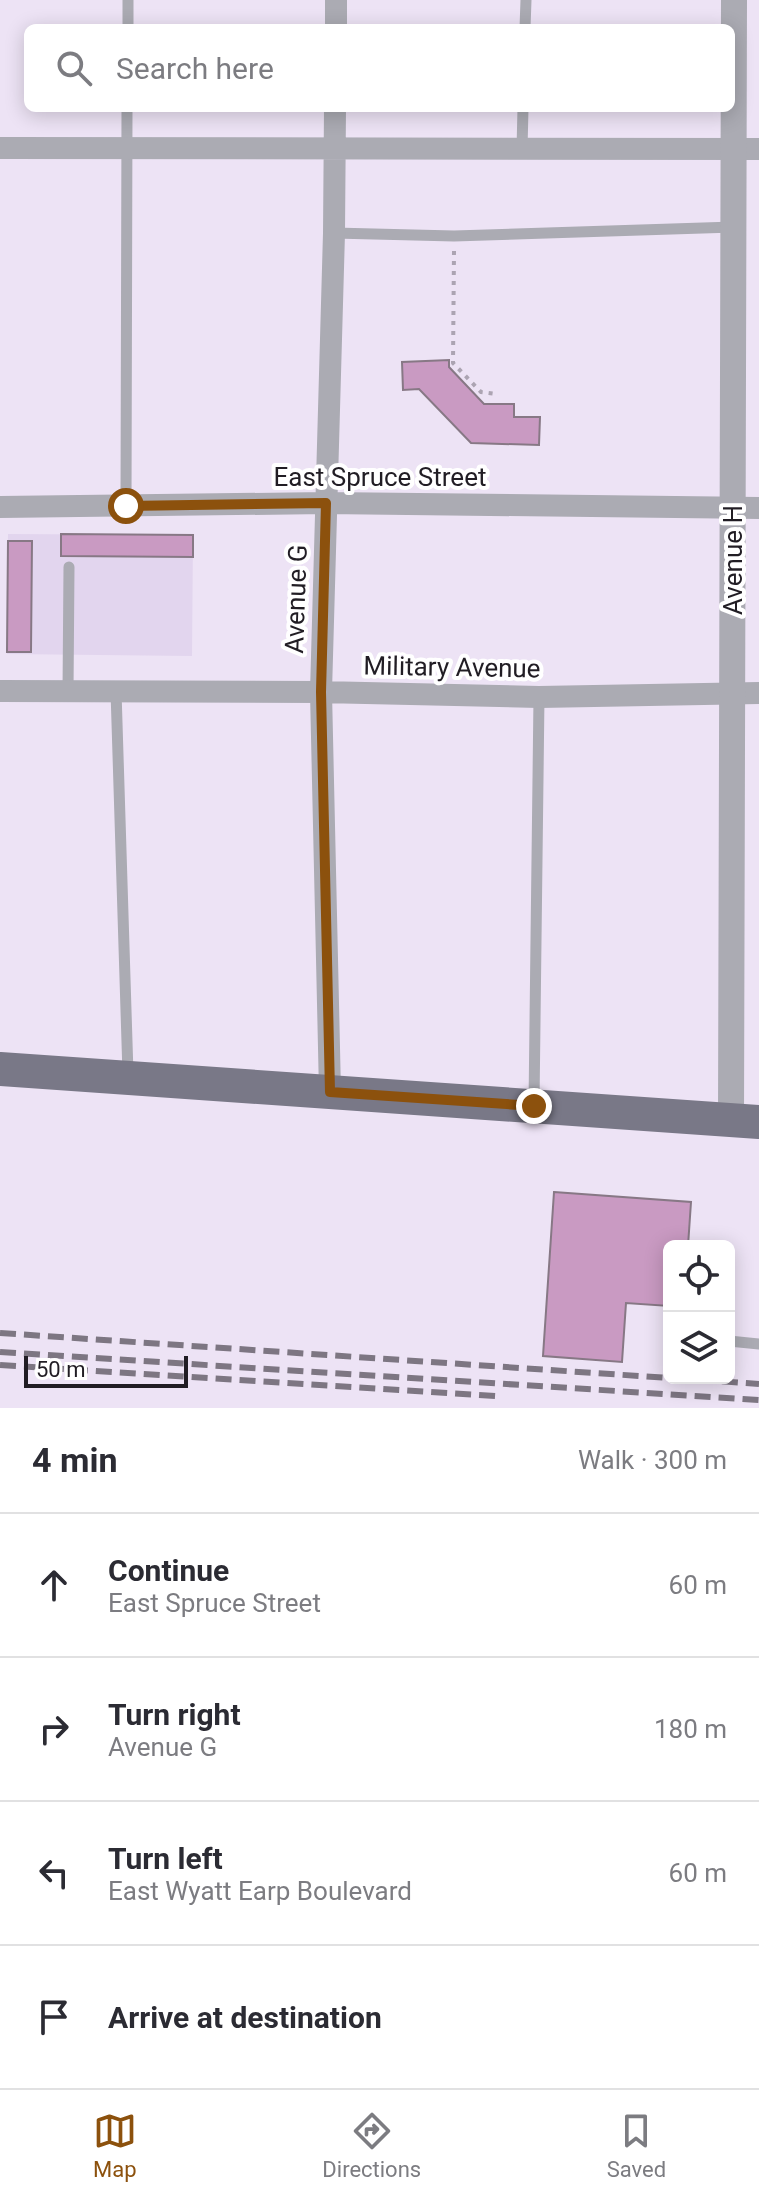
<!DOCTYPE html>
<meta charset="utf-8">
<style>
:root{--surface:#fff;--page:#f7f7f7;--text:#2b2b33;--muted:#7c7c81;--line:#e1e1e2;--accent:#8c510d}
body{margin:0;font-family:Roboto,sans-serif;background:var(--page);color:var(--text)}
.controls{position:absolute;right:24px;bottom:24px;display:grid;overflow:hidden;border-radius:12px;box-shadow:0 4px 20px #0003}
.controls button{width:72px;height:72px;display:grid;place-items:center;padding:0;border:0;border-bottom:2px solid var(--line);background:var(--surface);color:var(--text);font:40px sans-serif}
.scale{position:absolute;left:24px;bottom:20px;width:164px;box-sizing:border-box;padding-left:8px;border:4px solid #211d24;border-top:0;font-size:22px;line-height:28px;white-space:nowrap;color:#211d24;-webkit-text-stroke:6px #fff;paint-order:stroke}
.stop{position:absolute;width:24px;height:24px;margin:-18px;border:6px solid #8c510d;border-radius:50%;background:#fff}
.stop.end{background:#8c510d;border-color:#fff;box-shadow:0 2px 8px #0008}
.list{margin:0;padding:0;list-style:none}
h2{display:flex;justify-content:space-between;align-items:center;height:104px;margin:0;padding:0 32px;font-size:34px}
h2 small{font-size:26px;font-weight:400;color:var(--muted)}
.list li{display:grid;grid-template-columns:52px 1fr auto;gap:24px;align-items:center;box-sizing:border-box;height:144px;padding:0 32px;border-top:2px solid var(--line)}
.list b{display:block;font-size:30px;white-space:nowrap}
.list p{margin:0;font-size:26px;white-space:nowrap;color:var(--muted)}
.list em{font-size:26px;font-style:normal;color:var(--muted)}
.icon{flex:none;width:44px;height:44px;fill:none;stroke:currentColor;stroke-width:2;stroke-linecap:round;stroke-linejoin:round}
.map{position:relative;flex:none;width:759px;height:1408px;overflow:hidden}
.search{position:absolute;background:var(--surface);box-shadow:0 4px 20px #0003;left:24px;right:24px;top:24px;height:88px;display:flex;align-items:center;gap:20px;box-sizing:border-box;padding:0 28px;border-radius:12px;color:var(--muted);font-size:30px}
.sheet{height:680px;background:var(--surface)}
nav{display:flex;justify-content:space-around;align-items:center;box-sizing:border-box;height:112px;border-top:2px solid var(--line);background:var(--surface);font-size:22px;color:var(--muted)}
nav a{display:grid;justify-items:center;gap:4px}
nav .on{color:var(--accent)}
.map>svg:first-child{display:block}
.built{fill:#e2d5ee}
.building{fill:#c99ac2;stroke:#877885;stroke-width:2}
.lines{fill:none;stroke-linecap:round;stroke-linejoin:round}
.path{stroke:#aca4b2;stroke-width:4;stroke-dasharray:4 6;stroke-linecap:butt}
.service{stroke:#ababb3;stroke-width:11}
.minor{stroke:#ababb3;stroke-width:22}
.tertiary{stroke:#ababb3;stroke-width:26}
.primary{stroke:#797887;stroke-width:34}
.rail{stroke:#7d7682;stroke-width:6;stroke-dasharray:16 8;stroke-linecap:butt}
.route{stroke:#8c510d;stroke-width:10}
.labels{text-anchor:middle;dominant-baseline:central;stroke-width:8;stroke-linejoin:round;paint-order:stroke}
.street-label{font-size:26px;fill:#211d24;stroke:#fff}
</style>
<div class="map">
<svg width="759" height="1408" viewBox="0 0 759 1408">
<rect width="100%" height="100%" fill="#ede3f5"/>
<path class="built" d="M8 534 193 535 192 656 7 654Z"/>
<path class="building" d="M449 360V367L484 404H514V417H540L539 445 471 443 419 389 403 390 402 362Z
M61 534 193 535V557L61 556Z
M8 541H32L31 652H7Z
M554 1192 691 1202 688 1246H669V1306L626 1303 622 1362 543 1356Z"/>
<g class="lines">
<path class="path" d="M454 251 453 363 481 392 496 394"/>
<path class="service" d="M128 28V0
M525 28 526 0
M522 149 523 108
M334 233 454 236 734 227
M126 506 127 108
M68 691 69 567
M116 691 128 1074
M534 1104 539 697
M729 1341 759 1344"/>
<path class="minor" d="M336 28V0
M0 148 759 149
M0 507 326 503 759 508
M0 691 321 692 539 697 759 693
M330 1092 321 692 334 233 335 108"/>
<path class="tertiary" d="M731 1120 734 0"/>
<path class="primary" d="M0 1069 759 1122"/>
<path class="rail" d="M0 1333 669 1378
M0 1352 759 1400
M0 1365 496 1396
M674 1378 759 1384"/>
</g>
<g class="lines">
<path class="route" d="M126 506 326 503 321 692 330 1092 534 1106"/>
</g>
<g class="labels">
<g class="street-label">
<text x="380" y="477">East Spruce Street</text>
<text transform="translate(733 560) rotate(-90)">Avenue H</text>
<text transform="translate(296 599) rotate(-88)">Avenue G</text>
<text transform="translate(452 667) rotate(1)">Military Avenue</text>
</g>
</g>
</svg>
<div class="controls">
<button><svg class="icon" aria-label="locate" viewBox="0 0 24 24"><circle cx="12" cy="12" r="6"/><path d="M12 2v4M12 18v4M2 12h4M18 12h4"/></svg></button>
<button><svg class="icon" aria-label="layers" viewBox="0 0 24 24"><path d="M12 4l9 5-9 5-9-5zM3 14l9 5 9-5"/></svg></button>
</div>
<div class="scale">50 m</div>
<div class="stop" style="left:126px;top:506px"></div>
<div class="stop end" style="left:534px;top:1106px"></div>
<div class="search"><svg class="icon" aria-label="search" viewBox="0 0 24 24"><circle cx="10" cy="10" r="6"/><path d="M15 15l6 6"/></svg>Search here</div>
</div>
<section class="sheet">
<h2>4 min<small>Walk · 300 m</small></h2>
<ul class="list">
<li><svg class="icon" aria-label="ahead" viewBox="0 0 24 24"><path d="M12 20V5M6 11l6-6 6 6"/></svg><div><b>Continue</b><p>East Spruce Street</p></div><em>60 m</em></li>
<li><svg class="icon" aria-label="right" viewBox="0 0 24 24"><path d="M7 20v-9h11M14 6l5 5-5 5"/></svg><div><b>Turn right</b><p>Avenue G</p></div><em>180 m</em></li>
<li><svg class="icon" aria-label="left" viewBox="0 0 24 24"><path d="M17 20v-9H6M10 6l-5 5 5 5"/></svg><div><b>Turn left</b><p>East Wyatt Earp Boulevard</p></div><em>60 m</em></li>
<li><svg class="icon" aria-label="arrive" viewBox="0 0 24 24"><path d="M6 21V4h12l-3 4 3 4H6"/></svg><div><b>Arrive at destination</b></div></li>
</ul>
</section>
<nav>
<a class="on"><svg class="icon" aria-label="map" viewBox="0 0 24 24"><path d="M3 6l6-2 6 2 6-2v14l-6 2-6-2-6 2zM9 4v14M15 6v14"/></svg>Map</a>
<a><svg class="icon" aria-label="directions" viewBox="0 0 24 24"><path d="M12 3l9 9-9 9-9-9zM9 14v-3h6M13 9l2 2-2 2"/></svg>Directions</a>
<a><svg class="icon" aria-label="saved" viewBox="0 0 24 24"><path d="M7 4h10v16l-5-4-5 4z"/></svg>Saved</a>
</nav>
